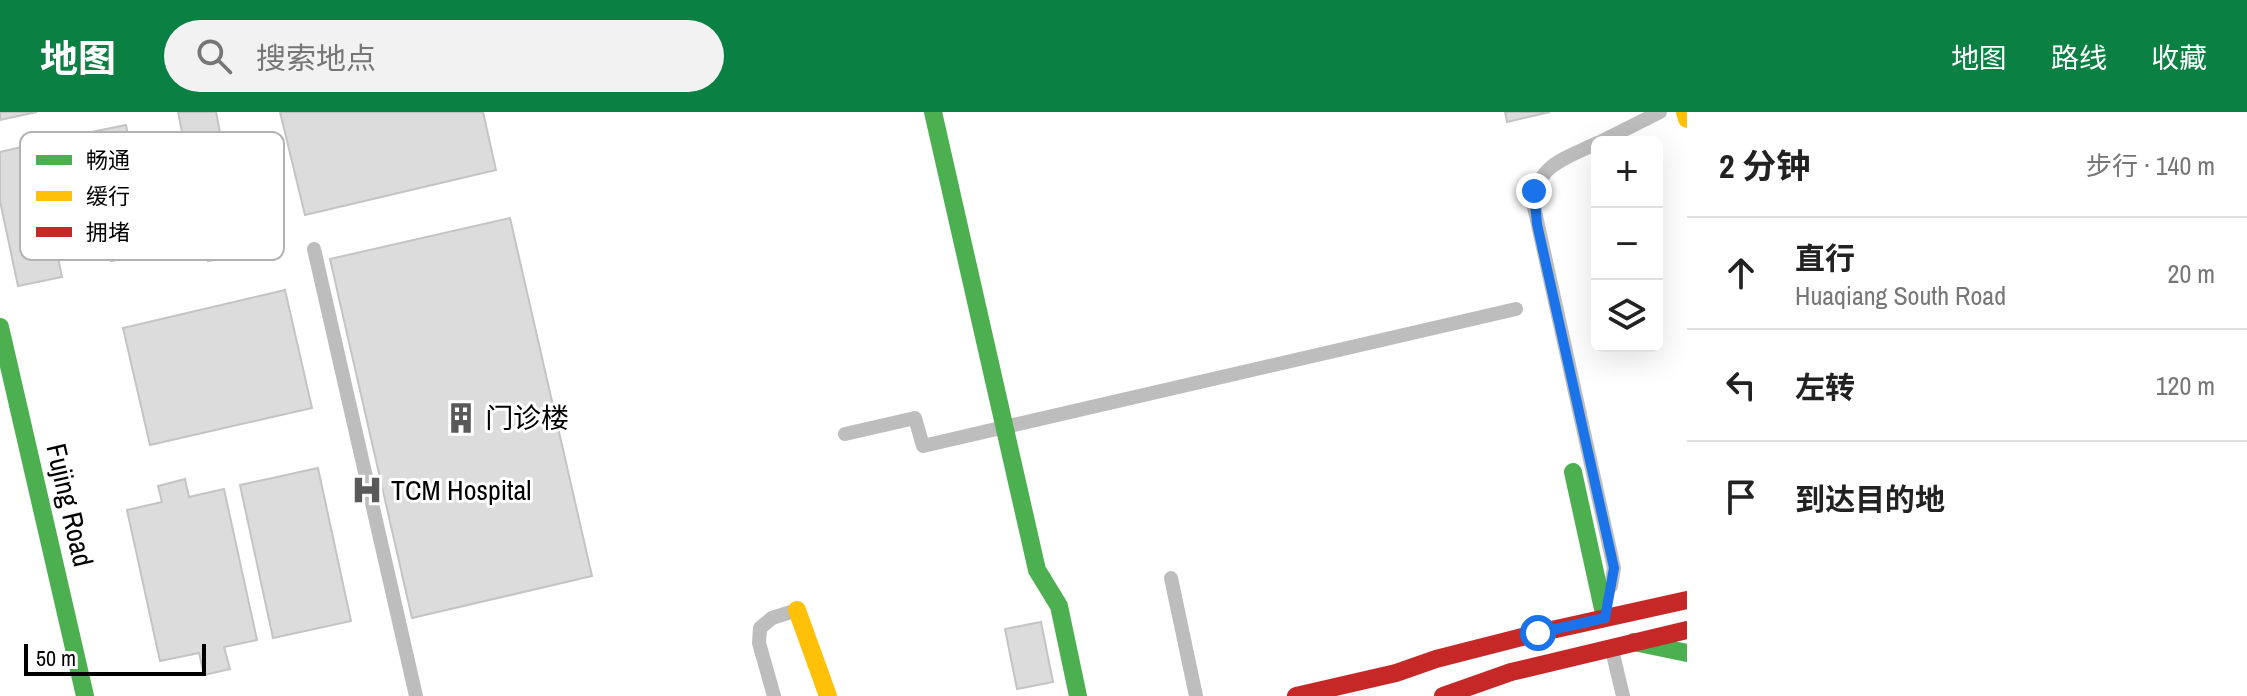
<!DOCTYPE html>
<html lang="zh">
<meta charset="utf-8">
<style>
:root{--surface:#fff;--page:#f2f2f2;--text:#222;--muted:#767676;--line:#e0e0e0;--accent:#0b8043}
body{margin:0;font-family:"Archivo Narrow","Noto Sans SC",sans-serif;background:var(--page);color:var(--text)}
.controls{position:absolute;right:24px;top:24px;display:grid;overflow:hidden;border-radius:12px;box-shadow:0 8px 32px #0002}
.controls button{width:72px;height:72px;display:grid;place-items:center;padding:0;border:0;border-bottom:2px solid var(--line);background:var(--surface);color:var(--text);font:40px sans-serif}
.scale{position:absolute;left:24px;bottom:20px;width:182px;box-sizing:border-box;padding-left:8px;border:4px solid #000;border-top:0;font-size:22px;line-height:28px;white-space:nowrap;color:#000;-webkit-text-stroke:6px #fff;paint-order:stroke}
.stop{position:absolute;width:24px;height:24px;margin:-18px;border:6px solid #1a73e8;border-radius:50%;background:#fff}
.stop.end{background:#1a73e8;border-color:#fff;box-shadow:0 2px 8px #0008}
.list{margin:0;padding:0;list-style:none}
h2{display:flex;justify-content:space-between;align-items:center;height:104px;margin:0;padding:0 32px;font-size:34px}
h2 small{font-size:26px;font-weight:400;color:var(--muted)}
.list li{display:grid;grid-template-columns:52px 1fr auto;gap:24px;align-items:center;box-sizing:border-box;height:112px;padding:0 32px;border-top:2px solid var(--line)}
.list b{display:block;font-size:30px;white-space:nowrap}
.list p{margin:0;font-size:26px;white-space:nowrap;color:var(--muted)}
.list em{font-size:26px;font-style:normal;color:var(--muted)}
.icon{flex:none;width:44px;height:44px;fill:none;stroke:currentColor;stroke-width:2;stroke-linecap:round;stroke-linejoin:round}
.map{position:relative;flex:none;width:1687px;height:584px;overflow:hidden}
header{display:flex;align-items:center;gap:48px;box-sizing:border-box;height:112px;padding:0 40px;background:var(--accent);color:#fff}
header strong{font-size:38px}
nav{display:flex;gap:44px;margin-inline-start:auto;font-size:28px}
.search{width:560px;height:72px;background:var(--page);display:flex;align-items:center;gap:20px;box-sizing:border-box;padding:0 28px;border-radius:44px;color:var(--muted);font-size:30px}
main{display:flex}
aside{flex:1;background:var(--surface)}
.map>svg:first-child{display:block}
.building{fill:#dcdcdc;stroke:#c4c4c4;stroke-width:2}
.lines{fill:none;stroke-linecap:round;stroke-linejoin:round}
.lane{stroke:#bdbdbd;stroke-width:14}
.fast{stroke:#4caf50;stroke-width:18}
.slow{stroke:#ffc107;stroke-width:18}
.jam{stroke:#c62828;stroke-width:18}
.route{stroke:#1a73e8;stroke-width:10}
.labels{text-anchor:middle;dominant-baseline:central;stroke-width:6;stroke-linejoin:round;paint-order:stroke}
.poi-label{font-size:28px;fill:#000;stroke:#fff;text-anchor:start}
.street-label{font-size:28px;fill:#000;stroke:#fff}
.key{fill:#fff;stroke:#b2b2b2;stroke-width:2}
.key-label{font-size:22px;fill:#000}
</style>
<header>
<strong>地图</strong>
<div class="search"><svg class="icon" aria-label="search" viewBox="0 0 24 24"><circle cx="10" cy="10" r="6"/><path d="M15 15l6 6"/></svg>搜索地点</div>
<nav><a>地图</a><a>路线</a><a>收藏</a></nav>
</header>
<main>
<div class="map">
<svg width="1687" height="584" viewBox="0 0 1687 584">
<rect width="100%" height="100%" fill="#fff"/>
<path class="building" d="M0 0H37L0 8Z
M178 0H216L244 142 208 149Z
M280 0H483L496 58 305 103Z
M1505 0H1550L1507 10Z
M126 13 151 141 111 149 86 21Z
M34 32 62 165 18 174 0 89V40Z
M510 106 592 464 412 506 330 147Z
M285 178 312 296 150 333 123 216Z
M318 356 351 509 273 526 240 373Z
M185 367 189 385 224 377 257 528 224 535 230 557 204 563 199 541 160 549 127 398 162 390 158 374Z
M1041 510 1053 570 1017 577 1005 517Z"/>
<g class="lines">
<path class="lane" d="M1600 30 1660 0
M1597 31C1565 47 1534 53 1534 95L1614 456 1611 474
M314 137 416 584
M845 322 915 306 923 334 1516 197
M1171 466 1196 584
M1612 538 1623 584
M774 584 759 531 760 516 772 506 797 498"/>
<path class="fast" d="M933 0 1037 458 1059 494 1078 584
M0 215 85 584
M1573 360 1605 506
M1634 530 1687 541"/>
<path class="slow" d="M1685 0 1687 7
M797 498 828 584"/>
<path class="jam" d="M1296 584 1396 561 1436 547 1538 521 1687 488
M1443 584 1511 560 1687 518"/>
</g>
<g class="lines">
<path class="route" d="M1534 79 1537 112 1614 456 1605 506 1538 521"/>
</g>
<defs>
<symbol id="building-bare" viewBox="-9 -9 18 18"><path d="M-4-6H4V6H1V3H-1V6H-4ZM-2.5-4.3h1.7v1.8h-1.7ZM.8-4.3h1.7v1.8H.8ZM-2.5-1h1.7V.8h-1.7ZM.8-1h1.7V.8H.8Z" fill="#595959" stroke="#fff" stroke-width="2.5" paint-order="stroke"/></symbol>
<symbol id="hospital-bare" viewBox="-9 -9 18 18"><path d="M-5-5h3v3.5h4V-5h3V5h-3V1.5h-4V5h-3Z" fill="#595959" stroke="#fff" stroke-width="2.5" paint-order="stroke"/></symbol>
</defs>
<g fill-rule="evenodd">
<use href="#building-bare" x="439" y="284" width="44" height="44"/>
<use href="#hospital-bare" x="345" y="356" width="44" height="44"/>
</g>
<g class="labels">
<g class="poi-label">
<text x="485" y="306">门诊楼</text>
<text x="391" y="378">TCM Hospital</text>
</g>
<g class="street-label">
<text transform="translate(70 393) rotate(77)">Fujing Road</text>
</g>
</g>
<rect x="20" y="20" width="264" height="128" rx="12" class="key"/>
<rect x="36" y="43" width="36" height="10" fill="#4caf50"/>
<rect x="36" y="79" width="36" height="10" fill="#ffc107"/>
<rect x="36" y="115" width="36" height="10" fill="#c62828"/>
<g class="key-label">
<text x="86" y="56">畅通</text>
<text x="86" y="92">缓行</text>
<text x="86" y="128">拥堵</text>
</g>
</svg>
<div class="controls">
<button>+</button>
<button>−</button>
<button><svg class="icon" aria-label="layers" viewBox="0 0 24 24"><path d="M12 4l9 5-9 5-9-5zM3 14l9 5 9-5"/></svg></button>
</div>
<div class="scale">50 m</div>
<div class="stop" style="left:1538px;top:521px"></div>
<div class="stop end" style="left:1534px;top:79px"></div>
</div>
<aside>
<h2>2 分钟<small>步行 · 140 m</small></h2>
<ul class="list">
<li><svg class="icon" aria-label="ahead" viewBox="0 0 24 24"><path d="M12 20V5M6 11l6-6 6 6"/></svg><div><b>直行</b><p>Huaqiang South Road</p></div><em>20 m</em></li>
<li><svg class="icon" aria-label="left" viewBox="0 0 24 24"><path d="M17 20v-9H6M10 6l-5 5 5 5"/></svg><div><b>左转</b></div><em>120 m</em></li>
<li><svg class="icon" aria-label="arrive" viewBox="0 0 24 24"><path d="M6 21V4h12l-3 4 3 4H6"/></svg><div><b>到达目的地</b></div></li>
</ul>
</aside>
</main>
